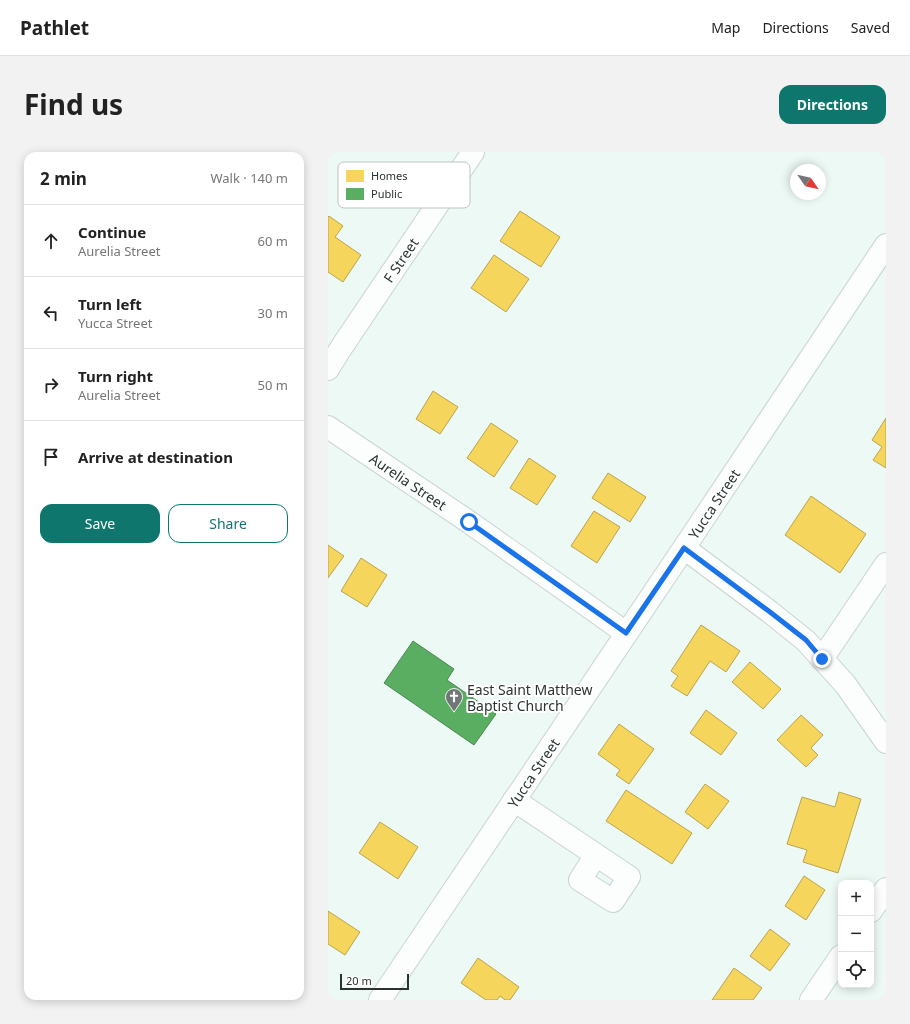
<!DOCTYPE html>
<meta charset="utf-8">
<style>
:root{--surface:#fff;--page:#f2f2f2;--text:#222;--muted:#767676;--line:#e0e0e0;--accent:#0f766e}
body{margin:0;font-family:"Noto Sans",sans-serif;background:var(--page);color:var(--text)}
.controls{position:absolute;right:12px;bottom:12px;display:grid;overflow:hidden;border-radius:8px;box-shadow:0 2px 10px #0003}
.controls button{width:36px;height:36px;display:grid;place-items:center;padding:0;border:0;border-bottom:1px solid var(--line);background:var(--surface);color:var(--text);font:20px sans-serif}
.compass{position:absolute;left:462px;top:12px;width:36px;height:36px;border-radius:50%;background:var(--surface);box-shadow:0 2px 10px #0003;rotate:124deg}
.scale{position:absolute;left:12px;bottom:10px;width:69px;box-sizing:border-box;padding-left:4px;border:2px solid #2b3331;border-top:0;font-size:11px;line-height:14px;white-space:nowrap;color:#2b3331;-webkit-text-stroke:3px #fff;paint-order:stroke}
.stop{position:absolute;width:12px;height:12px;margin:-9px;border:3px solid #1a73e8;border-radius:50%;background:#fff}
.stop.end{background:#1a73e8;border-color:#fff;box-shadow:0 1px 4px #0008}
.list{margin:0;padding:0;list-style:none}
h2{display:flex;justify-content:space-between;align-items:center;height:52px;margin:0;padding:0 16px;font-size:17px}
h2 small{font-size:13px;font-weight:400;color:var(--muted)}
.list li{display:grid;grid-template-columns:26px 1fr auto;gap:12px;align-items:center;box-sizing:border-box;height:72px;padding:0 16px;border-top:1px solid var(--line)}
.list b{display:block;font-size:15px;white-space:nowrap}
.list p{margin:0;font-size:13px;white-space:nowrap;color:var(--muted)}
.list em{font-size:13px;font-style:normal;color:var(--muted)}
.actions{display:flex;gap:8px;padding:12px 16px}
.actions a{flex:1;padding:9px 0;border:1px solid var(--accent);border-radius:12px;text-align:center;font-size:14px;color:var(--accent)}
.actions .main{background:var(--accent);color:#fff}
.icon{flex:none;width:22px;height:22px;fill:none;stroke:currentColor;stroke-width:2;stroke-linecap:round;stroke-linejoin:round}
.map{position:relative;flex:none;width:558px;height:848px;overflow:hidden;border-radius:12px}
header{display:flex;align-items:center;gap:24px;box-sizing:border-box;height:56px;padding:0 20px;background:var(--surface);border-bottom:1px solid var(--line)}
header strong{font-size:19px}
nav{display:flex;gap:22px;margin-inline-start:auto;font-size:14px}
.intro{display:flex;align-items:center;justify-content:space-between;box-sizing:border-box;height:96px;padding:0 24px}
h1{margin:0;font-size:28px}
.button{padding:10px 18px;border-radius:12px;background:var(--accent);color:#fff;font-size:14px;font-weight:700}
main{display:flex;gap:24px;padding:0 24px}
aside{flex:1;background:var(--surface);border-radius:12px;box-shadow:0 2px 10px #0003}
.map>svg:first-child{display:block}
.homes{fill:#f6d55c;stroke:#b9a44f}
.public{fill:#5aae61;stroke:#4c8953}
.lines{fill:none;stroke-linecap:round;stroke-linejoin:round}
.minor-casing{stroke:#c9d4d0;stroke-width:24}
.minor{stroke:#fcfefe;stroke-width:22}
.route{stroke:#1a73e8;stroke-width:5}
.labels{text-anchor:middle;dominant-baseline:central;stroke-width:4;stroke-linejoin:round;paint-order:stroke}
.street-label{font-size:14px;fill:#2b3331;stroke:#fff}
.poi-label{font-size:14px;fill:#2b3331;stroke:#fff;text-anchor:start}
.key{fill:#fff;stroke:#bfc2c1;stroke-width:1}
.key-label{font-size:11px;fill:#2b3331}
</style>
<header>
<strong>Pathlet</strong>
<nav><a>Map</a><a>Directions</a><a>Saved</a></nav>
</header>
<div class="intro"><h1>Find us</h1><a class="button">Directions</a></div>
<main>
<aside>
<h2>2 min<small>Walk · 140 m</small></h2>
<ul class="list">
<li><svg class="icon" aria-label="ahead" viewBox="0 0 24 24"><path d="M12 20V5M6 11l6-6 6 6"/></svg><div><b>Continue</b><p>Aurelia Street</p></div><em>60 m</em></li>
<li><svg class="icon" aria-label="left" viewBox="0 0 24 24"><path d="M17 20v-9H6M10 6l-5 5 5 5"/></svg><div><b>Turn left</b><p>Yucca Street</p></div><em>30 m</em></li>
<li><svg class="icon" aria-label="right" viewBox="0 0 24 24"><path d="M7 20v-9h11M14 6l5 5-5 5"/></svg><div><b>Turn right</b><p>Aurelia Street</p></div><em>50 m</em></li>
<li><svg class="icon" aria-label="arrive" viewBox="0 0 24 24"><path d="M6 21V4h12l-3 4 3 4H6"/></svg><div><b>Arrive at destination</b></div></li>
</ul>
<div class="actions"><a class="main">Save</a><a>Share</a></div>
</aside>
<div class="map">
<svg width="558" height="848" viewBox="0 0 558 848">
<rect width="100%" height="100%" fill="#ecf9f5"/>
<path class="homes" d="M192 59 232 85 213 115 172 89Z
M1 64 15 74 7 85 33 103 15 130 0 120V65Z
M166 103 201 127 178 160 143 136Z
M105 239 130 255 112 282 88 267Z
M558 266V316L545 308 554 295 544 288Z
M163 271 190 289 166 325 139 306Z
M201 306 228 324 209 353 182 336Z
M280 321 318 345 302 370 264 346Z
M483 344 538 382 512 421 457 383Z
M266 359 292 375 269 411 243 394Z
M0 393 16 404 0 426Z
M33 406 59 423 39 455 13 439Z
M373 473 412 499 398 520 382 509 359 544 343 534 350 524 343 519Z
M422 510 453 537 435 557 404 530Z
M378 558 409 581 393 603 362 581Z
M473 563 495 583 483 596 490 603 478 615 449 588Z
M291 572 326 597 301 632 288 623 292 618 270 602Z
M377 632 401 649 380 677 357 660Z
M298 638 364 681 344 712 278 669Z
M511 640 533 647 510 721 475 710 479 698 459 692 474 645 507 655Z
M52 670 90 695 70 727 31 701Z
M476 724 497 738 478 768 457 754Z
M0 759 32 780 17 803 0 792Z
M442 777 462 792 442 819 422 804Z
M150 806 191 835 182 848H177L172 844 169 848H158L133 831Z
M406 816 434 836 425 848H384Z"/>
<path class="public" d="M85 489 126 517 119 528 168 562 146 593 56 531Z"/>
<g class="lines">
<defs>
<g id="minor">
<path id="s1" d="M0 217 13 196 145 0"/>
<path id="s2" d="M0 275 141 370 298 481"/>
<path d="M356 396 442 460 478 489 517 532 558 590"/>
<path d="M494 507 558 412"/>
<path d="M186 648 301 725 285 749 252 728 268 703"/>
<path d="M543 759 558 737"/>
<path id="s3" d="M52 848 356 396 558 93"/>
<path d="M483 848 513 804"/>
</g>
</defs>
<use href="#minor" class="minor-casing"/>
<use href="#minor" class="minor"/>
</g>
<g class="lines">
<path class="route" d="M141 370 298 481 356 396 442 460 478 488 494 507"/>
</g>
<defs>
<symbol id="church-pin" viewBox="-11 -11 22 30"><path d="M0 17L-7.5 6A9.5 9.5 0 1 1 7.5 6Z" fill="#6f7876" stroke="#fff"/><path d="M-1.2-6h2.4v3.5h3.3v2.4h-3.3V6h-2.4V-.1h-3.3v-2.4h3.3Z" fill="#fff"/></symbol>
</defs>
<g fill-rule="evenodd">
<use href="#church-pin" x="116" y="535" width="20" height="27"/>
</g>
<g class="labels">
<g class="street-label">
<text stroke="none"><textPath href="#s1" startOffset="131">F Street</textPath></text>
<text stroke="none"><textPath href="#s2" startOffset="97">Aurelia Street</textPath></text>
<text stroke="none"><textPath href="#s3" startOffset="598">Yucca Street</textPath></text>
<text stroke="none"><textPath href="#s3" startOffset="274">Yucca Street</textPath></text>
</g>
<g class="poi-label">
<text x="139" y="537">East Saint Matthew<tspan x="139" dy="16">Baptist Church</tspan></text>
</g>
</g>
<rect x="10" y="10" width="132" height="46" rx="6" class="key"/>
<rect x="18" y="18" width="18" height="12" fill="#f6d55c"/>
<rect x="18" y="36" width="18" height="12" fill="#5aae61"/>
<g class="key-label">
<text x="43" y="28">Homes</text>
<text x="43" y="46">Public</text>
</g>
</svg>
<div class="controls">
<button>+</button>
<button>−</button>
<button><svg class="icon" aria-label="locate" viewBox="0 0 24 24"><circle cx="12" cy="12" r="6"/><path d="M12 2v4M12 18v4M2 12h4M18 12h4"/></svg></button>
</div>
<svg class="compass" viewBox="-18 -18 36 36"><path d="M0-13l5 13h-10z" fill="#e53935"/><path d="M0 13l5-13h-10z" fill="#767676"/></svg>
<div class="scale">20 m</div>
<div class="stop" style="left:141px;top:370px"></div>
<div class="stop end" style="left:494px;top:507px"></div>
</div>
</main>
